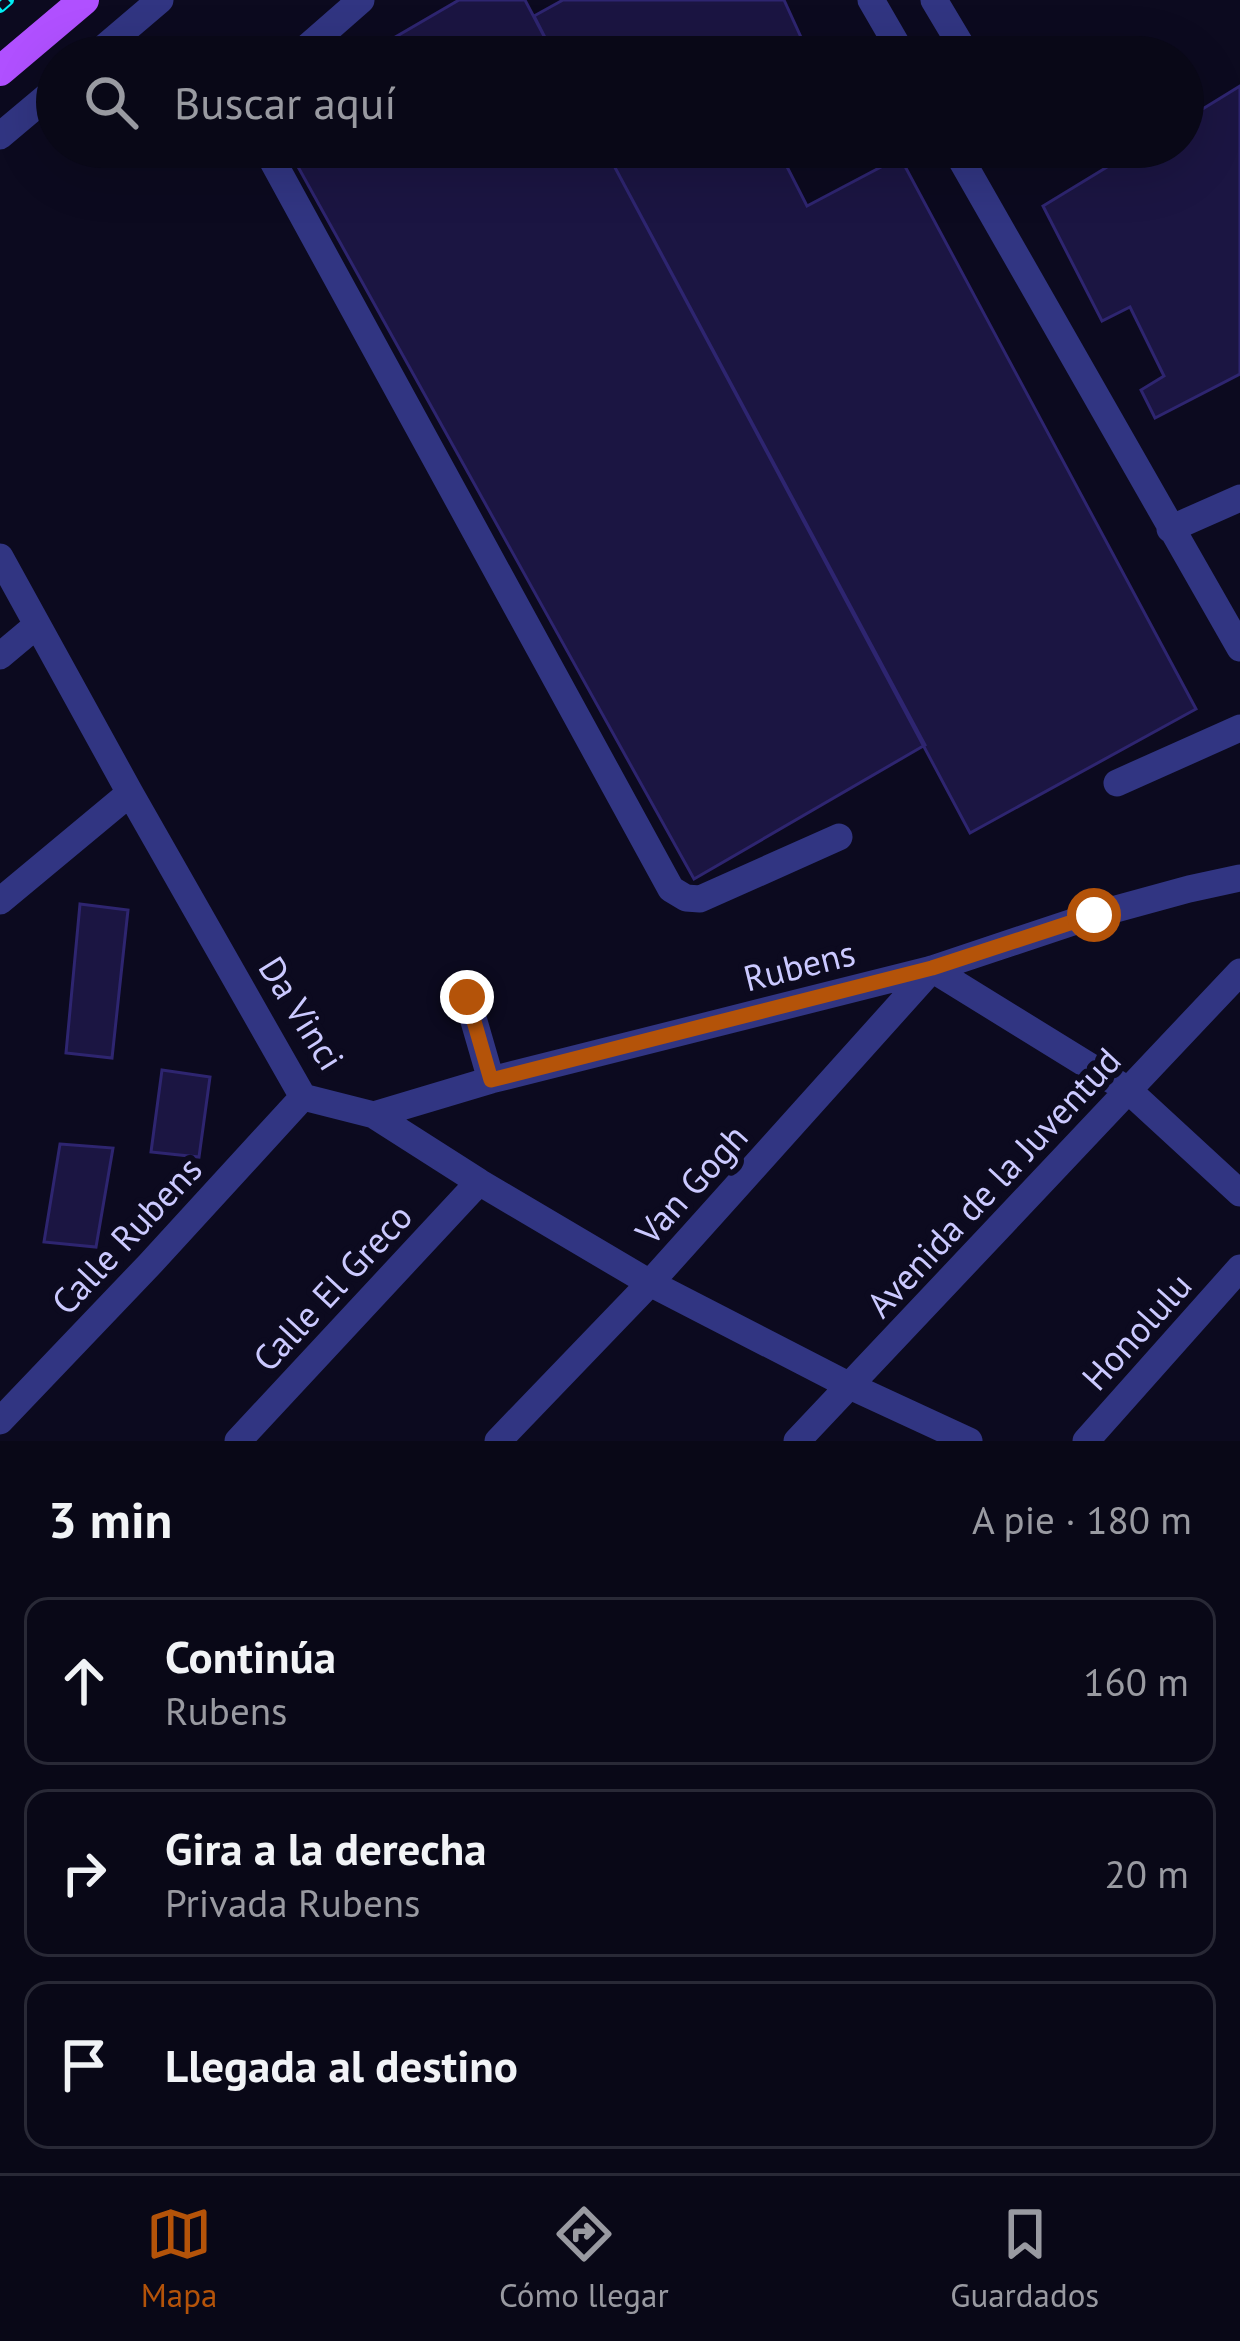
<!DOCTYPE html>
<html lang="es">
<meta charset="utf-8">
<style>
:root{--surface:#090817;--page:#171624;--text:#f1f3f6;--muted:#999aa1;--line:#292936;--accent:#b45309}
body{margin:0;font-family:"PT Sans",sans-serif;background:var(--page);color:var(--text)}
.stop{position:absolute;width:36px;height:36px;margin:-27px;border:9px solid #b45309;border-radius:50%;background:#fff}
.stop.end{background:#b45309;border-color:#fff;box-shadow:0 3px 12px #0008}
.list{margin:0;padding:0;list-style:none}
h2{display:flex;justify-content:space-between;align-items:center;height:156px;margin:0;padding:0 48px;font-size:51px}
h2 small{font-size:39px;font-weight:400;color:var(--muted)}
.list li{display:grid;grid-template-columns:78px 1fr auto;gap:36px;align-items:center;box-sizing:border-box;height:168px;margin:0 24px 24px;padding:0 24px;border:3px solid var(--line);border-radius:24px}
.list b{display:block;font-size:45px;white-space:nowrap}
.list p{margin:0;font-size:39px;white-space:nowrap;color:var(--muted)}
.list em{font-size:39px;font-style:normal;color:var(--muted)}
.icon{flex:none;width:66px;height:66px;fill:none;stroke:currentColor;stroke-width:2;stroke-linecap:round;stroke-linejoin:round}
.map{position:relative;flex:none;width:1240px;height:1441px;overflow:hidden}
.search{position:absolute;background:var(--surface);box-shadow:0 12px 48px #0002;left:36px;right:36px;top:36px;height:132px;display:flex;align-items:center;gap:30px;box-sizing:border-box;padding:0 42px;border-radius:66px;color:var(--muted);font-size:45px}
.sheet{height:732px;background:var(--surface)}
nav{display:flex;justify-content:space-around;align-items:center;box-sizing:border-box;height:168px;border-top:3px solid var(--line);background:var(--surface);font-size:33px;color:var(--muted)}
nav a{display:grid;justify-items:center;gap:6px}
nav .on{color:var(--accent)}
.map>svg:first-child{display:block}
.building{fill:#1b1542;stroke:#2e2570;stroke-width:3}
.lines{fill:none;stroke-linecap:round;stroke-linejoin:round}
.minor{stroke:#313582;stroke-width:27}
.major{stroke:#b050ff;stroke-width:30}
.rail-casing{stroke:#00eff4;stroke-width:12}
.rail{stroke:#0c0a1f;stroke-width:8;stroke-dasharray:22;stroke-linecap:butt}
.route{stroke:#b45309;stroke-width:15}
.labels{text-anchor:middle;dominant-baseline:central;stroke-width:12;stroke-linejoin:round;paint-order:stroke}
.street-label{font-size:36px;fill:#cbc9ff;stroke:#0c0a1f}
</style>
<div class="map">
<svg width="1240" height="1441" viewBox="0 0 1240 1441">
<rect width="100%" height="100%" fill="#0c0a1f"/>
<path class="building" d="M459 0H525L555 57H361Z
M563 0H784L810 57H555L534 16Z
M1240 86V374L1155 418 1141 390 1164 376 1130 307 1102 321 1043 206 1140 147H1183V121Z
M287 147H604L925 745 694 879Z
M604 147H777L807 206 900 157 1196 709 970 833Z
M80 904 128 910 112 1058 66 1053Z
M162 1070 210 1077 199 1157 151 1152Z
M60 1144 113 1148 96 1247 44 1242Z"/>
<g class="lines">
<path class="minor" d="M871 0 904 57
M934 0 968 57
M93 57 160 0
M296 57 361 0
M0 136 57 88
M265 147 671 889 686 898 700 899 839 837
M954 147 1240 648
M1170 529 1240 498
M0 557 130 793 303 1097 374 1115 479 1182 650 1283 850 1386 969 1441
M0 656 37 625
M1117 783 1240 728
M0 901 130 793
M932 969 1128 1090 1240 1193
M467 997 491 1080
M374 1115 491 1080 932 969 1094 915 1189 889 1240 878
M0 1421 149 1265 303 1097
M238 1441 479 1182
M498 1441 650 1283 932 969
M797 1441 1240 972
M1086 1441 1240 1268"/>
<path class="major" d="M0 71 84 0"/>
<defs>
<path id="rail" d="M0 7 8 0"/>
</defs>
<use href="#rail" class="rail-casing"/>
<use href="#rail" class="rail"/>
</g>
<g class="lines">
<path class="route" d="M467 997 491 1080 932 968 1094 915"/>
</g>
<g class="labels">
<g class="street-label">
<text transform="translate(799 965) rotate(-14)">Rubens</text>
<text transform="translate(302 1013) rotate(58)">Da Vinci</text>
<text transform="translate(993 1182) rotate(-47)">Avenida de la Juventud</text>
<text transform="translate(691 1184) rotate(-48)">Van Gogh</text>
<text transform="translate(126 1235) rotate(-47)">Calle Rubens</text>
<text transform="translate(332 1287) rotate(-47)">Calle El Greco</text>
<text transform="translate(1136 1331) rotate(-48)">Honolulu</text>
</g>
</g>
</svg>
<div class="stop" style="left:1094px;top:915px"></div>
<div class="stop end" style="left:467px;top:997px"></div>
<div class="search"><svg class="icon" aria-label="search" viewBox="0 0 24 24"><circle cx="10" cy="10" r="6"/><path d="M15 15l6 6"/></svg>Buscar aquí</div>
</div>
<section class="sheet">
<h2>3 min<small>A pie · 180 m</small></h2>
<ul class="list">
<li><svg class="icon" aria-label="ahead" viewBox="0 0 24 24"><path d="M12 20V5M6 11l6-6 6 6"/></svg><div><b>Continúa</b><p>Rubens</p></div><em>160 m</em></li>
<li><svg class="icon" aria-label="right" viewBox="0 0 24 24"><path d="M7 20v-9h11M14 6l5 5-5 5"/></svg><div><b>Gira a la derecha</b><p>Privada Rubens</p></div><em>20 m</em></li>
<li><svg class="icon" aria-label="arrive" viewBox="0 0 24 24"><path d="M6 21V4h12l-3 4 3 4H6"/></svg><div><b>Llegada al destino</b></div></li>
</ul>
</section>
<nav>
<a class="on"><svg class="icon" aria-label="map" viewBox="0 0 24 24"><path d="M3 6l6-2 6 2 6-2v14l-6 2-6-2-6 2zM9 4v14M15 6v14"/></svg>Mapa</a>
<a><svg class="icon" aria-label="directions" viewBox="0 0 24 24"><path d="M12 3l9 9-9 9-9-9zM9 14v-3h6M13 9l2 2-2 2"/></svg>Cómo llegar</a>
<a><svg class="icon" aria-label="saved" viewBox="0 0 24 24"><path d="M7 4h10v16l-5-4-5 4z"/></svg>Guardados</a>
</nav>
